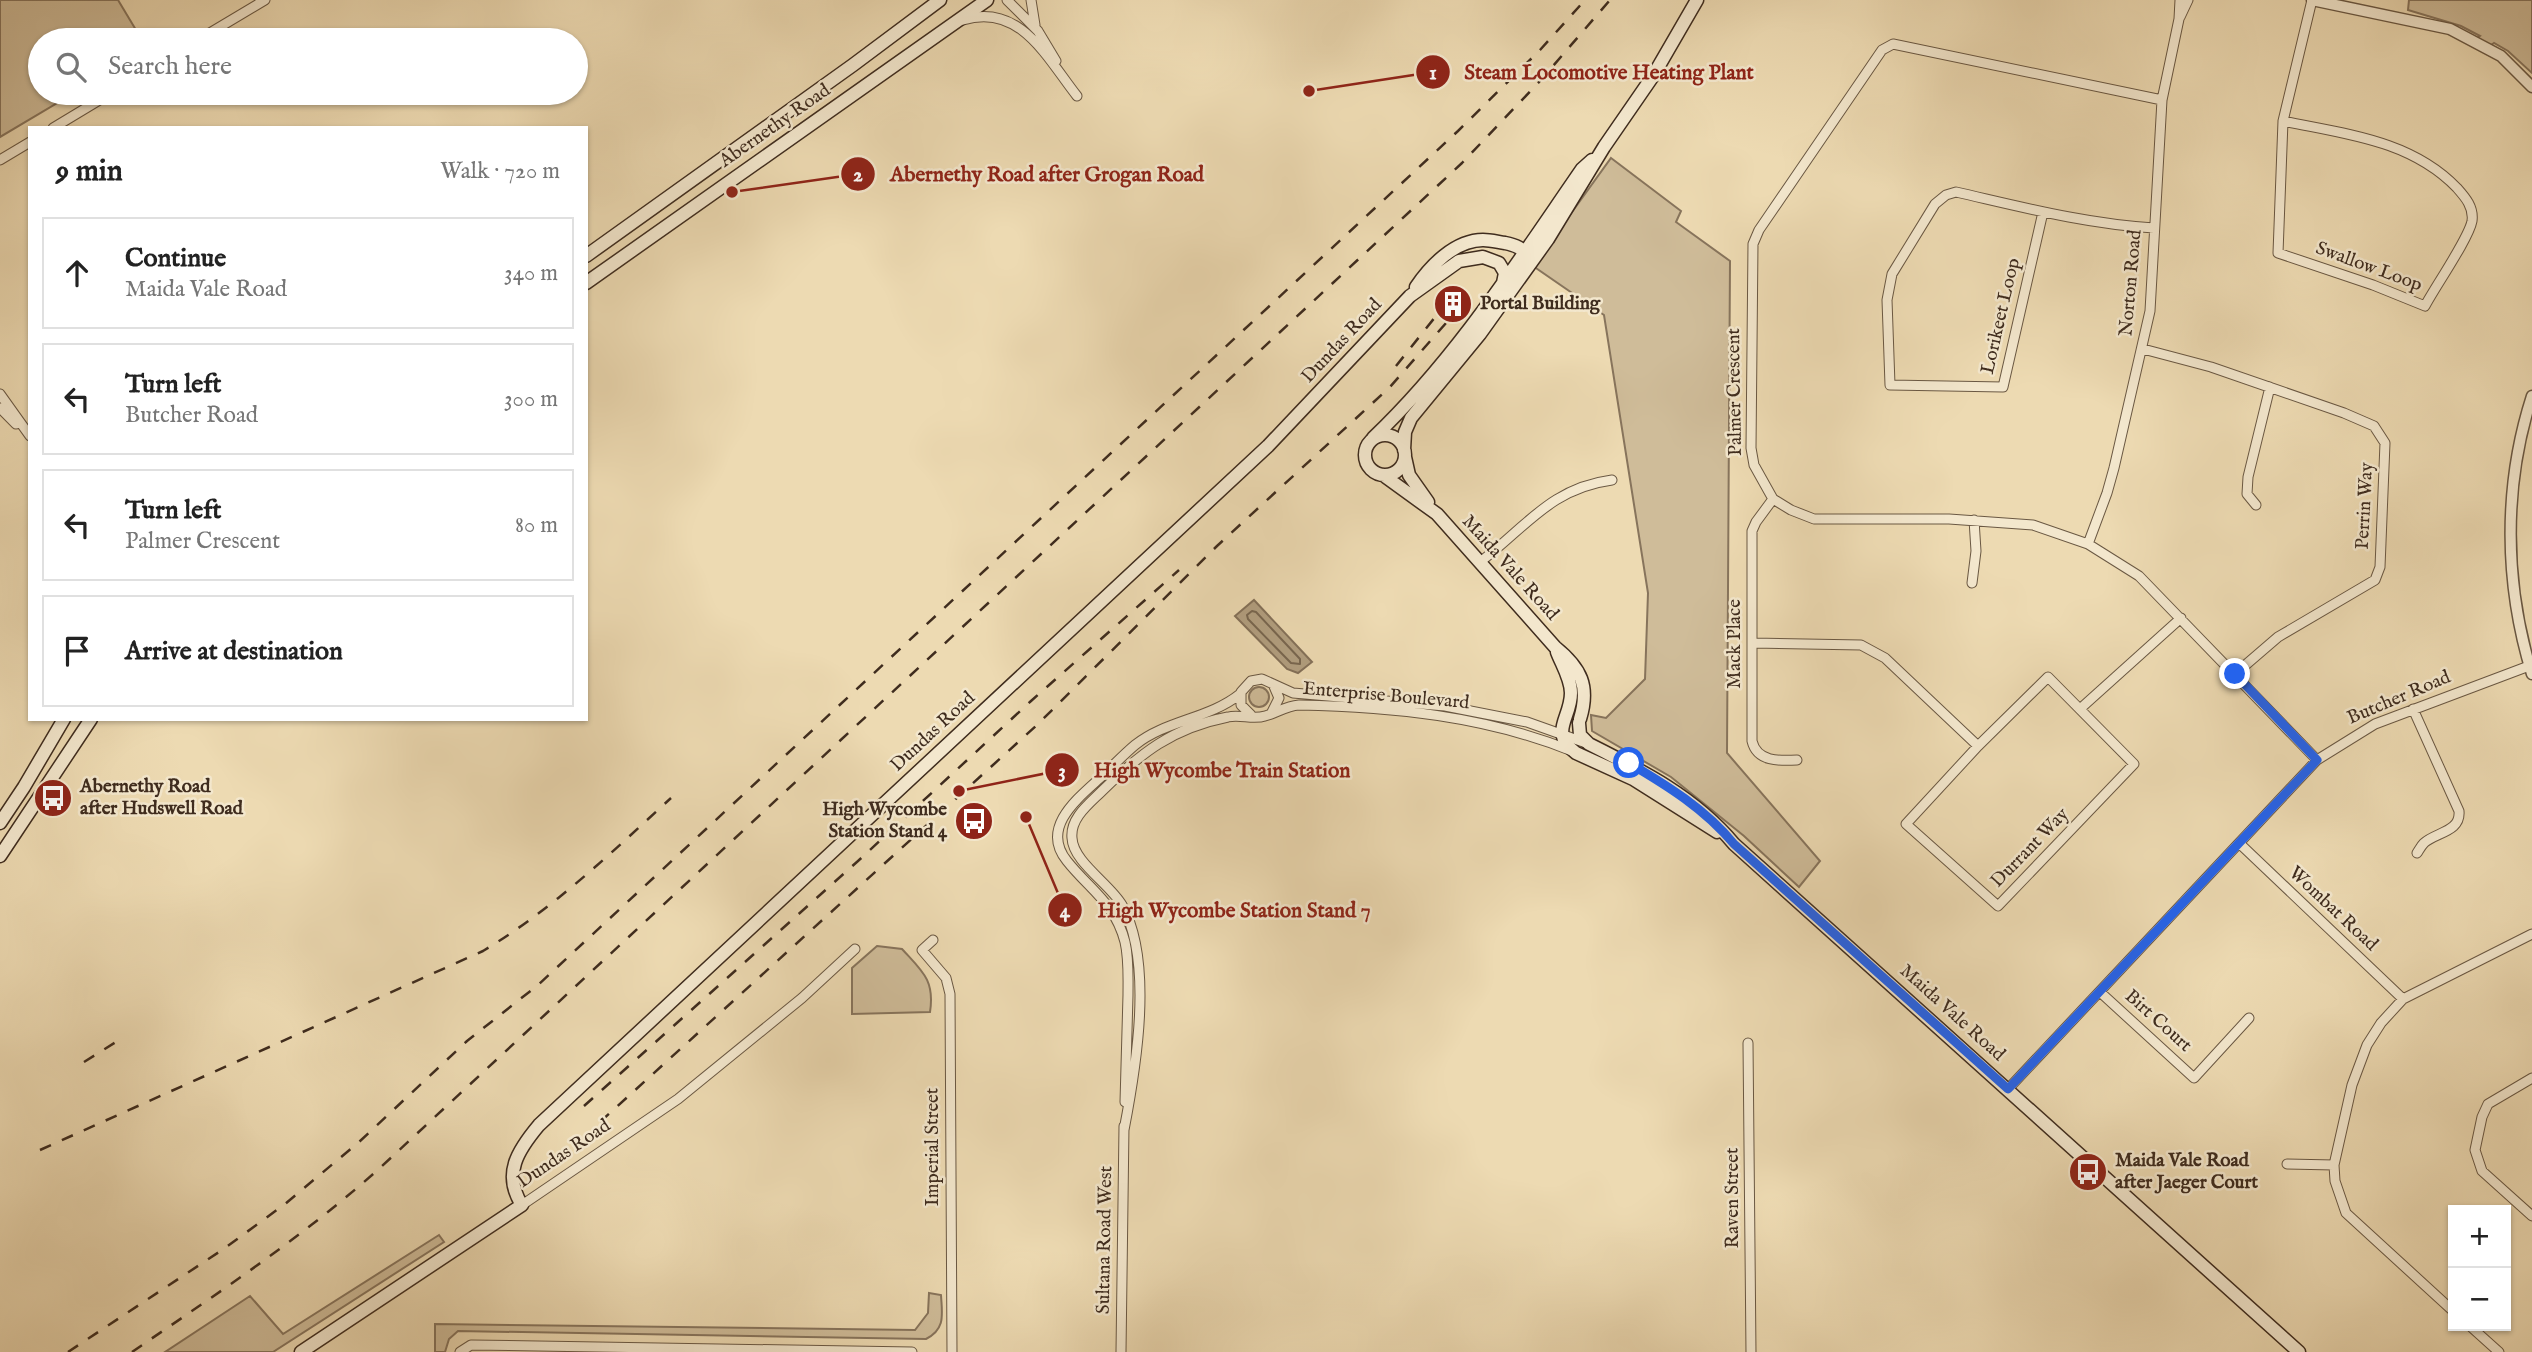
<!DOCTYPE html>
<meta charset="utf-8">
<style>
:root{--surface:#fff;--page:#f6f6f6;--text:#222;--muted:#767676;--line:#e0e0e0}
body{margin:0;font-family:"IM FELL English",serif;background:var(--page);color:var(--text)}
.controls{position:absolute;right:21px;bottom:21px;display:grid;overflow:hidden;border-radius:0px;box-shadow:0 2px 5px #0004}
.controls button{width:63px;height:63px;display:grid;place-items:center;padding:0;border:0;border-bottom:2px solid var(--line);background:var(--surface);color:var(--text);font:35px sans-serif}
.stop{position:absolute;width:21px;height:21px;margin:-16px;border:5px solid #2563eb;border-radius:50%;background:#fff}
.stop.end{background:#2563eb;border-color:#fff;box-shadow:0 2px 7px #0008}
.list{margin:0;padding:0;list-style:none}
h2{display:flex;justify-content:space-between;align-items:center;height:91px;margin:0;padding:0 28px;font-size:30px}
h2 small{font-size:23px;font-weight:400;color:var(--muted)}
.list li{display:grid;grid-template-columns:46px 1fr auto;gap:21px;align-items:center;box-sizing:border-box;height:112px;margin:0 14px 14px;padding:0 14px;border:2px solid var(--line);border-radius:0px}
.list b{display:block;font-size:26px;white-space:nowrap}
.list p{margin:0;font-size:23px;white-space:nowrap;color:var(--muted)}
.list em{font-size:23px;font-style:normal;color:var(--muted)}
.icon{flex:none;width:38px;height:38px;fill:none;stroke:currentColor;stroke-width:2;stroke-linecap:round;stroke-linejoin:round}
.map{position:relative;flex:none;width:2532px;height:1352px;overflow:hidden}
.search{position:absolute;background:var(--surface);box-shadow:0 2px 5px #0004;left:28px;top:28px;width:560px;height:77px;display:flex;align-items:center;gap:18px;box-sizing:border-box;padding:0 24px;border-radius:38px;color:var(--muted);font-size:26px}
.panel{position:absolute;background:var(--surface);box-shadow:0 2px 5px #0004;left:28px;top:126px;width:560px;height:595px;border-radius:0px}
.map>svg:first-child{display:block}
.green{fill:#cfbc99;stroke:#87745c;stroke-width:2}
.water{fill:#b29f80;stroke:#847159;stroke-width:2}
.lines{fill:none;stroke-linecap:round;stroke-linejoin:round}
.shore{stroke:#78664f;stroke-width:2}
.minor-casing{stroke:#6a5843;stroke-width:11}
.tertiary-casing{stroke:#6a5843;stroke-width:13}
.secondary-casing{stroke:#3f2c1e;stroke-width:15}
.minor{stroke:#f3e7cd;stroke-width:9}
.tertiary{stroke:#f3e7cd;stroke-width:10}
.secondary{stroke:#f3e7cd;stroke-width:12}
.rail{stroke:#3f2c1e;stroke-width:2.5;stroke-dasharray:12 12;stroke-linecap:butt}
.route{stroke:#2563eb;stroke-width:9}
.labels{text-anchor:middle;dominant-baseline:central;stroke-width:5;stroke-linejoin:round;paint-order:stroke}
.street-label{font-size:19px;fill:#3f2c1e;stroke:#f3e7cd}
.poi-label{font-size:19px;font-weight:bold;fill:#3f2c1e;stroke:#f3e7cd;text-anchor:start}
.leader{fill:none;stroke:#8f2418;stroke-width:2.5}
.callout-dot{fill:#8f2418;stroke:#f3e7cd;stroke-width:2.5}
.mark-label{font-size:21px;text-anchor:middle;font-weight:bold;fill:#fff}
.callout-label{font-size:21px;text-anchor:middle;font-weight:bold;fill:#8f2418;stroke:#f3e7cd;stroke-width:5;stroke-linejoin:round;paint-order:stroke}
</style>
<div class="map">
<svg width="2532" height="1352" viewBox="0 0 2532 1352">
<rect width="100%" height="100%" fill="#eddab2"/>
<filter id="stains"><feTurbulence type="fractalNoise" baseFrequency=".00286" numOctaves="4"/><feColorMatrix values="0 0 0 0 .2 0 0 0 0 .09 0 0 0 0 .02 0 0 0 .5 -.17"/></filter>
<radialGradient id="worn" r=".72"><stop offset=".6" stop-color="#630" stop-opacity="0"/><stop offset="1" stop-color="#630" stop-opacity=".3"/></radialGradient>
<path class="green" d="M0 0H118L142 40H40V93H74L0 137Z
M2409 0H2532V73L2508 51 2494 43 2491 45 2473 41 2480 36 2461 26 2408 10Z
M1611 158 1681 211 1676 222 1730 261 1727 753 1820 861 1799 887 1744 836 1671 777 1592 731 1591 715 1606 718 1645 679 1648 593 1604 315 1533 266Z
M1249 697a10 10 0 1 1 20 0a10 10 0 1 1-20 0Z
M877 946 902 949C922 971 935 980 930 1012L852 1014V968Z
M439 1235 444 1242 273 1352H165L250 1296 283 1334Z
M929 1293 941 1295C942 1314 946 1329 926 1339L458 1331 449 1339 445 1352H435V1324L915 1330 928 1313Z"/>
<path class="water" d="M1254 600 1312 662 1298 673 1287 669 1235 616Z"/>
<g class="lines">
<path class="shore" d="M1252 611 1256 612 1300 659V664L1291 663 1248 619 1247 615Z"/>
<defs>
<path id="minor" d="M1007 0 1038 31 1056 61
M1031 0 1035 25
M2180 17 2188 0
M963 20C1020 2 1047 58 1077 96
M198 40 265 0
M2162 100 1893 44 1882 50 1759 230 1753 244 1751 448 1754 465 1773 499 1791 510 1814 519H1949L2033 525 2088 544 2139 576 2317 760
M2283 121C2345 134 2411 140 2457 188 2465 197 2474 207 2472 221 2469 238 2435 287 2425 306L2373 285 2278 253 2283 121 2312 0
M53 128 111 93
M0 160 30 142
M2043 212 2003 387 1890 385 1887 300 1892 274 1935 204 1946 195 1956 192C2022 207 2086 224 2154 228
M2143 349 2211 367 2344 413 2374 426 2385 443 2380 567 2375 580 2278 637 2235 674
M0 394 30 436
M0 408 16 424
M1773 499 1756 522 1752 531V741C1757 762 1779 761 1797 760
M2256 505 2247 494 2248 477 2270 387
M2088 544 2107 493 2114 468 2150 311 2162 100 2179 19 2180 0
M1480 562C1526 527 1551 488 1612 480
M1972 583 1976 551 1974 520
M1753 643 1861 645 1885 658 1978 746
M2048 677 2134 764 1998 906 1906 824 1978 746Z
M2081 708 2181 618
M2413 709 2459 811C2461 832 2436 832 2424 843 2421 846 2419 850 2417 853
M1272 712 1279 698 1273 684
M1251 715 1241 705V692L1251 681 1262 679 1293 693 1445 706 1527 722 1586 743
M2239 843 2403 999
M933 940 922 950 946 978 950 994 952 1352
M2100 992 2194 1078 2249 1018
M1748 1043 1751 1352
M2532 1078 2488 1104 2482 1117 2475 1150 2482 1171 2532 1216
M2008 1089 2317 760 2375 724 2529 666
M1125 1102C1126 1066 1127 1031 1128 995 1128 978 1129 959 1125 942 1115 903 1090 890 1067 861 1040 828 1077 799 1100 778 1112 767 1123 755 1135 745 1166 720 1209 719 1240 694
M1124 1130C1136 1068 1154 962 1122 905 1110 884 1073 862 1072 838 1070 818 1089 804 1102 791 1141 753 1172 728 1228 717 1240 714 1253 720 1265 716 1277 713 1285 706 1299 705 1393 707 1485 716 1572 751
M2287 1164 2334 1165
M522 1205 678 1099 802 998 855 949
M2453 1311 2346 1213 2335 1181 2334 1165 2352 1085 2367 1045 2381 1023 2403 999 2532 934
M2470 1326 2499 1352
M460 1352 471 1345 912 1352
M1121 1352 1124 1126"/>
<path id="tertiary" d="M2312 0 2450 29 2501 56 2532 87
M2532 396C2503 486 2504 583 2532 674"/>
<path id="secondary" d="M586 256 853 65 940 0
M586 283 987 0
M1416 287C1430 266 1455 240 1483 240 1490 240 1498 242 1505 243 1515 245 1523 248 1528 257
M1365 455a20 20 0 1 1 40 0a20 20 0 1 1-40 0Z
M1373 438C1456 359 1517 263 1582 169L1592 160
M1404 450 1405 432 1411 418 1480 334 1548 239 1604 147 1653 76 1697 0
M1405 457 1409 475 1428 502
M1383 475 1437 514 1555 647C1581 668 1590 686 1580 719
M1557 652C1562 665 1571 679 1571 693 1571 719 1548 732 1576 753L1633 779 1717 832
M1579 723 1580 735 1589 744C1643 771 1695 797 1734 844L2299 1352
M0 823 24 787 64 719
M0 856 91 719
M301 1352 522 1205C502 1174 518 1150 539 1125L1268 446 1410 296 1459 261 1483 257 1499 263 1505 273 1503 283"/>
</defs>
<use href="#minor" class="minor-casing"/>
<use href="#tertiary" class="tertiary-casing"/>
<use href="#secondary" class="secondary-casing"/>
<use href="#minor" class="minor"/>
<use href="#tertiary" class="tertiary"/>
<use href="#secondary" class="secondary"/>
<path class="rail" d="M1396 366 1444 306
M84 1062 116 1042
M584 1106 858 861 1031 701 1179 570
M600 1122 1037 725 1217 546 1390 387 1453 315
M40 1150 483 951C553 909 611 853 671 798
M68 1352 225 1248 285 1204 359 1142 467 1041 538 985 1458 131 1540 50 1585 0
M132 1352C218 1293 303 1237 381 1167L1462 163 1540 81 1610 0"/>
</g>
<g class="lines">
<path class="route" d="M1629 763C1668 786 1705 809 1734 844L2008 1089 2317 760 2235 674"/>
</g>
<defs>
<symbol id="building-disc" viewBox="-11 -11 22 22"><circle r="9.5" fill="#8f2418" stroke="#f3e7cd"/><path d="M-4-6H4V6H1V3H-1V6H-4ZM-2.5-4.3h1.7v1.8h-1.7ZM.8-4.3h1.7v1.8H.8ZM-2.5-1h1.7V.8h-1.7ZM.8-1h1.7V.8H.8Z" fill="#fff"/></symbol>
<symbol id="bus-disc" viewBox="-11 -11 22 22"><circle r="9.5" fill="#8f2418" stroke="#f3e7cd"/><path d="M-5-6H5V4H4V6H2V4H-2V6H-4V4H-5ZM-3.5-4V0h7V-4ZM-3.5 1.2v1.5H-2V1.2ZM2 1.2v1.5H3.5V1.2Z" fill="#fff"/></symbol>
</defs>
<g fill-rule="evenodd">
<use href="#building-disc" x="1431" y="282" width="44" height="44"/>
<use href="#bus-disc" x="31" y="776" width="44" height="44"/>
<use href="#bus-disc" x="952" y="799" width="44" height="44"/>
<use href="#bus-disc" x="2066" y="1150" width="44" height="44"/>
</g>
<g class="labels">
<g class="street-label">
<text transform="translate(775 126) rotate(-35)">Abernethy Road</text>
<text transform="translate(2369 267) rotate(20)">Swallow Loop</text>
<text transform="translate(2131 283) rotate(-85)">Norton Road</text>
<text transform="translate(2001 316) rotate(-77)">Lorikeet Loop</text>
<text transform="translate(1342 341) rotate(-47)">Dundas Road</text>
<text transform="translate(1735 392) rotate(-91)">Palmer Crescent</text>
<text transform="translate(2365 506) rotate(-87)">Perrin Way</text>
<text transform="translate(1510 568) rotate(48)">Maida Vale Road</text>
<text transform="translate(1735 644) rotate(-90)">Mack Place</text>
<text transform="translate(1386 696) rotate(5)">Enterprise Boulevard</text>
<text transform="translate(2399 698) rotate(-23)">Butcher Road</text>
<text transform="translate(933 732) rotate(-43)">Dundas Road</text>
<text transform="translate(2030 848) rotate(-46)">Durrant Way</text>
<text transform="translate(2333 909) rotate(43)">Wombat Road</text>
<text transform="translate(1952 1013) rotate(42)">Maida Vale Road</text>
<text transform="translate(2158 1021) rotate(42)">Birt Court</text>
<text transform="translate(933 1147) rotate(-90)">Imperial Street</text>
<text transform="translate(564 1154) rotate(-34)">Dundas Road</text>
<text transform="translate(1733 1198) rotate(-90)">Raven Street</text>
<text transform="translate(1105 1240) rotate(-89)">Sultana Road West</text>
</g>
<g class="poi-label">
<text x="1480" y="304">Portal Building</text>
<text x="80" y="787">Abernethy Road<tspan x="80" dy="22">after Hudswell Road</tspan></text>
<text x="947" y="810" text-anchor="end">High Wycombe<tspan x="947" dy="22">Station Stand 4</tspan></text>
<text x="2115" y="1161">Maida Vale Road<tspan x="2115" dy="22">after Jaeger Court</tspan></text>
</g>
</g>
<path class="leader" d="M1309 91L1433 72M732 192L858 174M959 791L1062 770M1026 817L1065 910"/>
<g class="callout-dot">
<circle cx="1309" cy="91" r="7"/>
<circle cx="732" cy="192" r="7"/>
<circle cx="959" cy="791" r="7"/>
<circle cx="1026" cy="817" r="7"/>
<circle cx="1433" cy="72" r="18"/>
<circle cx="858" cy="174" r="18"/>
<circle cx="1062" cy="770" r="18"/>
<circle cx="1065" cy="910" r="18"/>
</g>
<g class="mark-label">
<text x="1433" y="79">1</text>
<text x="858" y="181">2</text>
<text x="1062" y="777">3</text>
<text x="1065" y="917">4</text>
</g>
<g class="callout-label">
<text x="1609" y="79">Steam Locomotive Heating Plant</text>
<text x="1047" y="181">Abernethy Road after Grogan Road</text>
<text x="1222" y="777">High Wycombe Train Station</text>
<text x="1234" y="917">High Wycombe Station Stand 7</text>
</g>
<rect width="100%" height="100%" filter="url(#stains)"/>
<rect width="100%" height="100%" fill="url(#worn)"/>
</svg>
<div class="controls">
<button>+</button>
<button>−</button>
</div>
<div class="stop" style="left:1629px;top:763px"></div>
<div class="stop end" style="left:2235px;top:674px"></div>
<div class="search"><svg class="icon" aria-label="search" viewBox="0 0 24 24"><circle cx="10" cy="10" r="6"/><path d="M15 15l6 6"/></svg>Search here</div>
<section class="panel">
<h2>9 min<small>Walk · 720 m</small></h2>
<ul class="list">
<li><svg class="icon" aria-label="ahead" viewBox="0 0 24 24"><path d="M12 20V5M6 11l6-6 6 6"/></svg><div><b>Continue</b><p>Maida Vale Road</p></div><em>340 m</em></li>
<li><svg class="icon" aria-label="left" viewBox="0 0 24 24"><path d="M17 20v-9H6M10 6l-5 5 5 5"/></svg><div><b>Turn left</b><p>Butcher Road</p></div><em>300 m</em></li>
<li><svg class="icon" aria-label="left" viewBox="0 0 24 24"><path d="M17 20v-9H6M10 6l-5 5 5 5"/></svg><div><b>Turn left</b><p>Palmer Crescent</p></div><em>80 m</em></li>
<li><svg class="icon" aria-label="arrive" viewBox="0 0 24 24"><path d="M6 21V4h12l-3 4 3 4H6"/></svg><div><b>Arrive at destination</b></div></li>
</ul>
</section>
</div>
